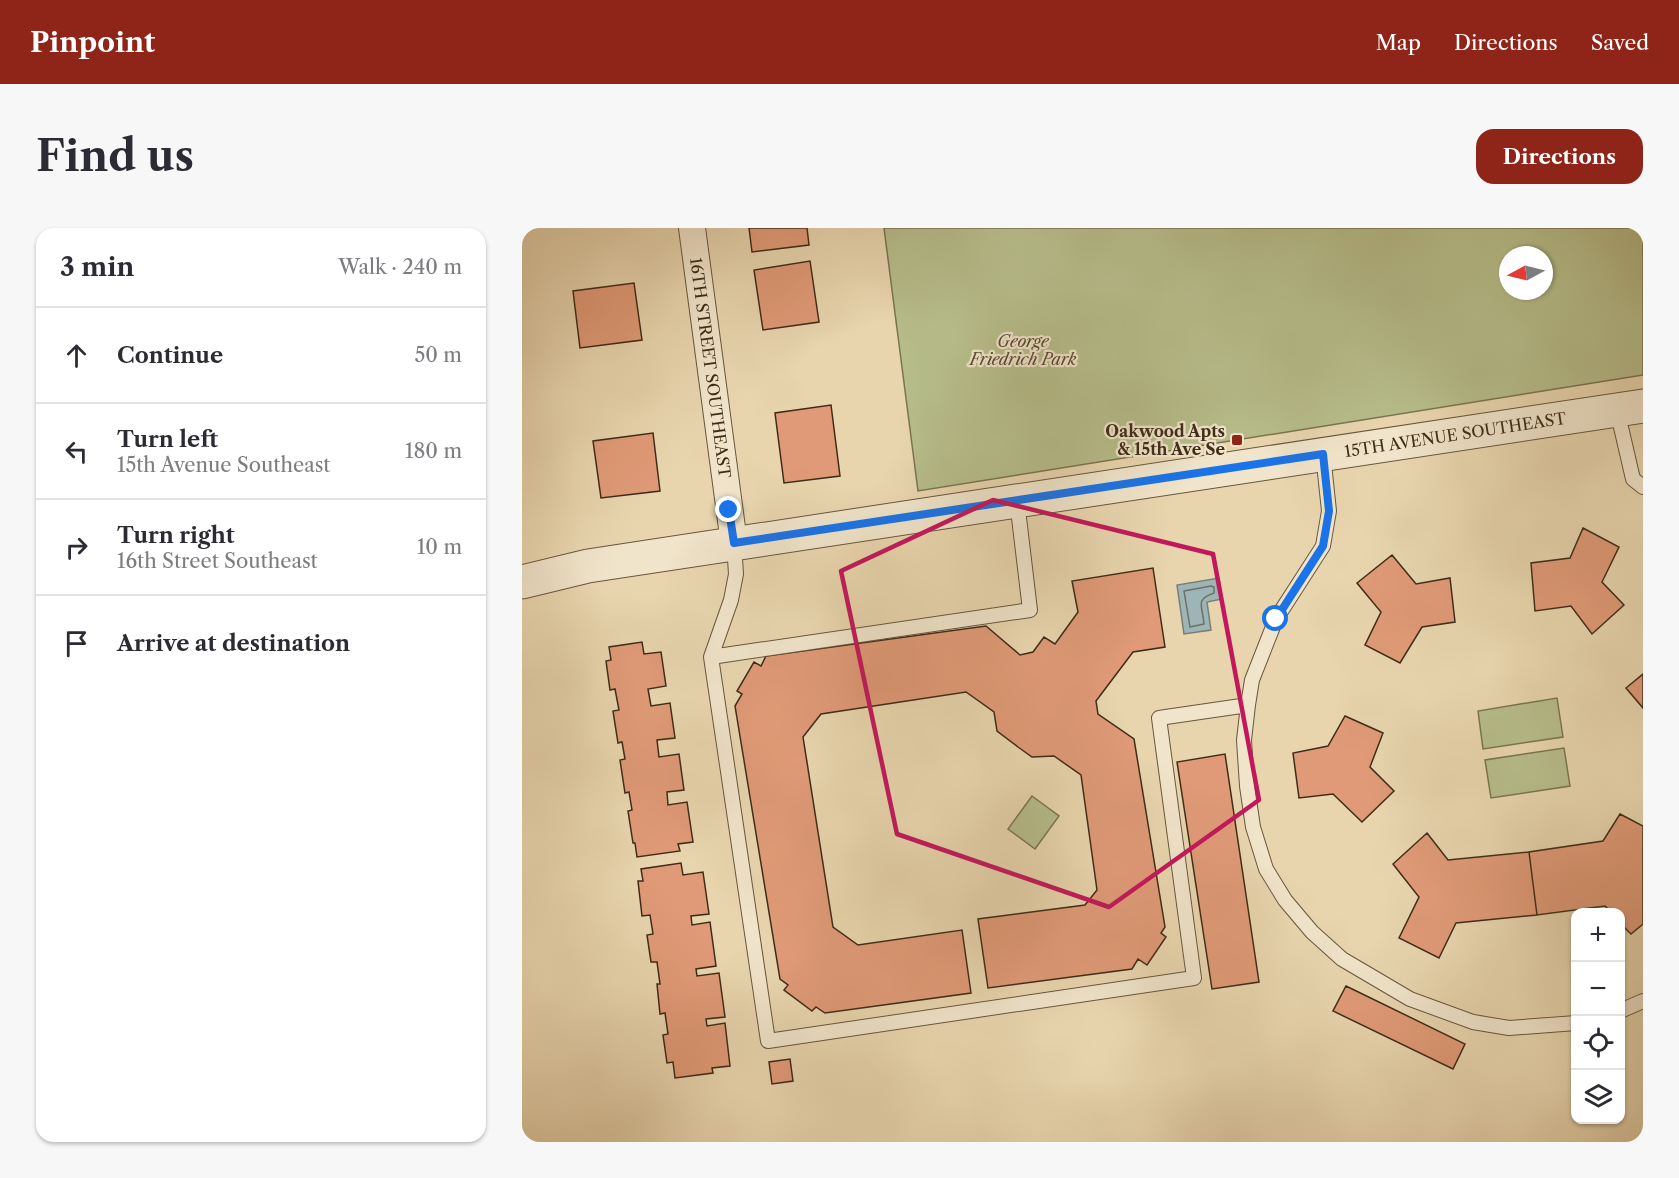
<!DOCTYPE html>
<meta charset="utf-8">
<style>
:root{--surface:#fff;--page:#f7f7f7;--text:#2b2b33;--muted:#7c7c81;--line:#e1e1e2;--accent:#8f2418}
body{margin:0;font-family:"Libre Caslon Text",serif;background:var(--page);color:var(--text)}
.controls{position:absolute;right:18px;bottom:18px;display:grid;overflow:hidden;border-radius:12px;box-shadow:0 2px 4px #0004}
.controls button{width:54px;height:54px;display:grid;place-items:center;padding:0;border:0;border-bottom:2px solid var(--line);background:var(--surface);color:var(--text);font:30px sans-serif}
.compass{position:absolute;left:977px;top:18px;width:54px;height:54px;border-radius:50%;background:var(--surface);box-shadow:0 2px 4px #0004;rotate:263deg}
.stop{position:absolute;width:18px;height:18px;margin:-14px;border:4px solid #1a73e8;border-radius:50%;background:#fff}
.stop.end{background:#1a73e8;border-color:#fff;box-shadow:0 2px 6px #0008}
.list{margin:0;padding:0;list-style:none}
h2{display:flex;justify-content:space-between;align-items:center;height:78px;margin:0;padding:0 24px;font-size:26px}
h2 small{font-size:20px;font-weight:400;color:var(--muted)}
.list li{display:grid;grid-template-columns:39px 1fr auto;gap:18px;align-items:center;box-sizing:border-box;height:96px;padding:0 24px;border-top:2px solid var(--line)}
.list b{display:block;font-size:22px;white-space:nowrap}
.list p{margin:0;font-size:20px;white-space:nowrap;color:var(--muted)}
.list em{font-size:20px;font-style:normal;color:var(--muted)}
.icon{flex:none;width:33px;height:33px;fill:none;stroke:currentColor;stroke-width:2;stroke-linecap:round;stroke-linejoin:round}
.map{position:relative;flex:none;width:1121px;height:914px;overflow:hidden;border-radius:18px}
header{display:flex;align-items:center;gap:36px;box-sizing:border-box;height:84px;padding:0 30px;background:var(--accent);color:#fff}
header strong{font-size:28px}
nav{display:flex;gap:33px;margin-inline-start:auto;font-size:21px}
.intro{display:flex;align-items:center;justify-content:space-between;box-sizing:border-box;height:144px;padding:0 36px}
h1{margin:0;font-size:42px}
.button{padding:15px 27px;border-radius:18px;background:var(--accent);color:#fff;font-size:21px;font-weight:700}
main{display:flex;gap:36px;padding:0 36px}
aside{flex:1;background:var(--surface);border-radius:18px;box-shadow:0 2px 4px #0004}
.map>svg:first-child{display:block}
.green{fill:#b6bd8a;stroke:#7a7451;stroke-width:1.5;fill-rule:evenodd}
.water{fill:#9db5b6;stroke:#777e77;stroke-width:1.5}
.lines{fill:none;stroke-linecap:round;stroke-linejoin:round}
.shore{stroke:#6e7067;stroke-width:1.5}
.building{fill:#e09a77;stroke:#3e2c18;stroke-width:1.5}
.service-casing{stroke:#68563e;stroke-width:16}
.minor-casing{stroke:#68563e;stroke-width:28}
.tertiary-casing{stroke:#68563e;stroke-width:35}
.service{stroke:#f0e4ca;stroke-width:14}
.minor{stroke:#f0e4ca;stroke-width:26}
.tertiary{stroke:#f0e4ca;stroke-width:33}
.route{stroke:#1a73e8;stroke-width:8}
.marked{fill:none;stroke:#c2185b;stroke-width:4.5;stroke-linejoin:round}
.poi-dot{fill:#8f2418;stroke:#f0e4ca;stroke-width:2}
.labels{text-anchor:middle;dominant-baseline:central;stroke-width:4.5;stroke-linejoin:round;paint-order:stroke}
.park-label{font-size:16px;font-style:italic;fill:#56492f;stroke:#f0e4ca}
.street-label{font-size:16px;fill:#3e2c18;stroke:#f0e4ca}
.poi-label{font-size:16px;font-weight:bold;fill:#3e2c18;stroke:#f0e4ca;text-anchor:end}
</style>
<header>
<strong>Pinpoint</strong>
<nav><a>Map</a><a>Directions</a><a>Saved</a></nav>
</header>
<div class="intro"><h1>Find us</h1><a class="button">Directions</a></div>
<main>
<aside>
<h2>3 min<small>Walk · 240 m</small></h2>
<ul class="list">
<li><svg class="icon" aria-label="ahead" viewBox="0 0 24 24"><path d="M12 20V5M6 11l6-6 6 6"/></svg><div><b>Continue</b></div><em>50 m</em></li>
<li><svg class="icon" aria-label="left" viewBox="0 0 24 24"><path d="M17 20v-9H6M10 6l-5 5 5 5"/></svg><div><b>Turn left</b><p>15th Avenue Southeast</p></div><em>180 m</em></li>
<li><svg class="icon" aria-label="right" viewBox="0 0 24 24"><path d="M7 20v-9h11M14 6l5 5-5 5"/></svg><div><b>Turn right</b><p>16th Street Southeast</p></div><em>10 m</em></li>
<li><svg class="icon" aria-label="arrive" viewBox="0 0 24 24"><path d="M6 21V4h12l-3 4 3 4H6"/></svg><div><b>Arrive at destination</b></div></li>
</ul>
</aside>
<div class="map">
<svg width="1121" height="914" viewBox="0 0 1121 914">
<rect width="100%" height="100%" fill="#e8d5ae"/>
<filter id="stains"><feTurbulence type="fractalNoise" baseFrequency=".00333" numOctaves="4"/><feColorMatrix values="0 0 0 0 .2 0 0 0 0 .09 0 0 0 0 .02 0 0 0 .5 -.17"/></filter>
<radialGradient id="worn" r=".72"><stop offset=".6" stop-color="#630" stop-opacity="0"/><stop offset="1" stop-color="#630" stop-opacity=".3"/></radialGradient>
<path class="green" d="M362 0H1121V147L396 263ZM986 27H1022V63H986Z
M1035 470 1041 509 961 521 956 483Z
M1042 520 1048 558 969 570 963 532Z
M510 568 537 588 513 621 486 601Z"/>
<path class="water" d="M697 350 700 371 685 374 689 402 662 406 655 357Z"/>
<g class="lines">
<path class="shore" d="M689 358 692 359V365C672 372 681 378 682 396L668 399 662 363Z"/>
</g>
<path class="building" d="M227 0H285L287 17 230 24Z
M288 33 297 94 241 102 232 42Z
M112 55 120 112 58 120 51 63Z
M309 177 318 248 262 255 253 185Z
M131 205 138 263 79 270 71 213Z
M1061 300 1097 319 1080 354 1102 377 1070 406 1049 378 1013 383 1009 335 1048 330Z
M870 327 894 356 928 350 933 394 900 399 878 435 843 417 859 384 835 355Z
M631 340 643 419 611 424 574 473 576 486 612 511 643 699 639 705 644 709 625 737 616 731 610 741 466 760 456 691 563 677 575 662 559 547 532 528 510 529 496 519 475 503 472 484 444 464 299 486 281 509 311 699 336 717 440 702 449 765 303 785 294 779 290 783 262 762 266 757 258 751 213 478 220 466 215 463 232 434 239 438 244 428 464 398 498 427 511 424 522 409 533 416 556 384 550 353Z
M120 414 122 426 139 424 144 458 126 461 129 478 148 475 153 510 135 512 137 529 157 526 162 562 145 564 146 577 165 574 171 614 156 616 158 623 115 629 113 615H111L106 583 110 582 107 564 103 565 98 532 103 531 100 514 96 515 91 483 97 482 93 461 88 462 84 433 89 432 87 419Z
M1121 446V480L1104 460Z
M823 488 861 505 848 539 872 563 840 594 811 566 777 570 771 525 806 518Z
M703 526 737 754 690 761 655 534Z
M1098 586 1121 598V696L1109 706 1098 695V684H1089L1083 678 1015 687 1007 624 1081 613Z
M905 605 926 632 1007 624 1015 687 934 695 917 730 877 710 897 669 871 636Z
M159 635 161 647 181 644 187 686 169 688 170 697 188 694 194 738 174 741 175 748 197 745 203 789 184 791 185 798 203 795 208 838 190 840 191 845 153 850 151 834 145 835 141 807 146 806 143 785 138 786 135 756H138L135 734H129L125 707 131 706 128 687 120 688 116 653H121L119 641Z
M824 758 943 816 931 841 811 783Z
M268 831 271 853 250 856 247 834Z"/>
<g class="lines">
<defs>
<path id="service" d="M1095 182 1111 251 1121 259
M801 226 807 283 801 318 754 391 730 452 726 477 722 512 725 558 731 599 744 641 763 672 790 704 820 731 888 771 951 794 987 800 1054 795
M212 315 214 346 209 372 189 429 246 813 672 750 637 490 726 477
M189 429 508 382 495 273
M1098 783 1121 773"/>
<g id="minor">
<path id="s1" d="M170 0 212 315"/>
</g>
<g id="tertiary">
<path id="s2" d="M0 354 66 338 1121 178"/>
</g>
</defs>
<use href="#service" class="service-casing"/>
<use href="#minor" class="minor-casing"/>
<use href="#tertiary" class="tertiary-casing"/>
<use href="#service" class="service"/>
<use href="#minor" class="minor"/>
<use href="#tertiary" class="tertiary"/>
</g>
<g class="lines">
<path class="route" d="M207 282 212 315 801 226 807 283 801 318 754 391"/>
</g>
<path class="marked" d="M471 272 691 326 737 572 587 679 375 606 319 343Z"/>
<rect class="poi-dot" x="709" y="206" width="12" height="12" rx="3"/>
<g class="labels">
<g class="park-label">
<text x="501" y="113">George<tspan x="501" dy="18">Friedrich Park</tspan></text>
</g>
<g class="street-label">
<text stroke="none"><textPath href="#s1" startOffset="141">16TH STREET SOUTHEAST</textPath></text>
<text stroke="none"><textPath href="#s2" startOffset="945">15TH AVENUE SOUTHEAST</textPath></text>
</g>
<g class="poi-label">
<text x="703" y="203">Oakwood Apts<tspan x="703" dy="18">&amp; 15th Ave Se</tspan></text>
</g>
</g>
<rect width="100%" height="100%" filter="url(#stains)"/>
<rect width="100%" height="100%" fill="url(#worn)"/>
</svg>
<div class="controls">
<button>+</button>
<button>−</button>
<button><svg class="icon" aria-label="locate" viewBox="0 0 24 24"><circle cx="12" cy="12" r="6"/><path d="M12 2v4M12 18v4M2 12h4M18 12h4"/></svg></button>
<button><svg class="icon" aria-label="layers" viewBox="0 0 24 24"><path d="M12 4l9 5-9 5-9-5zM3 14l9 5 9-5"/></svg></button>
</div>
<svg class="compass" viewBox="-18 -18 36 36"><path d="M0-13l5 13h-10z" fill="#e53935"/><path d="M0 13l5-13h-10z" fill="#7c7c81"/></svg>
<div class="stop" style="left:754px;top:391px"></div>
<div class="stop end" style="left:207px;top:282px"></div>
</div>
</main>
